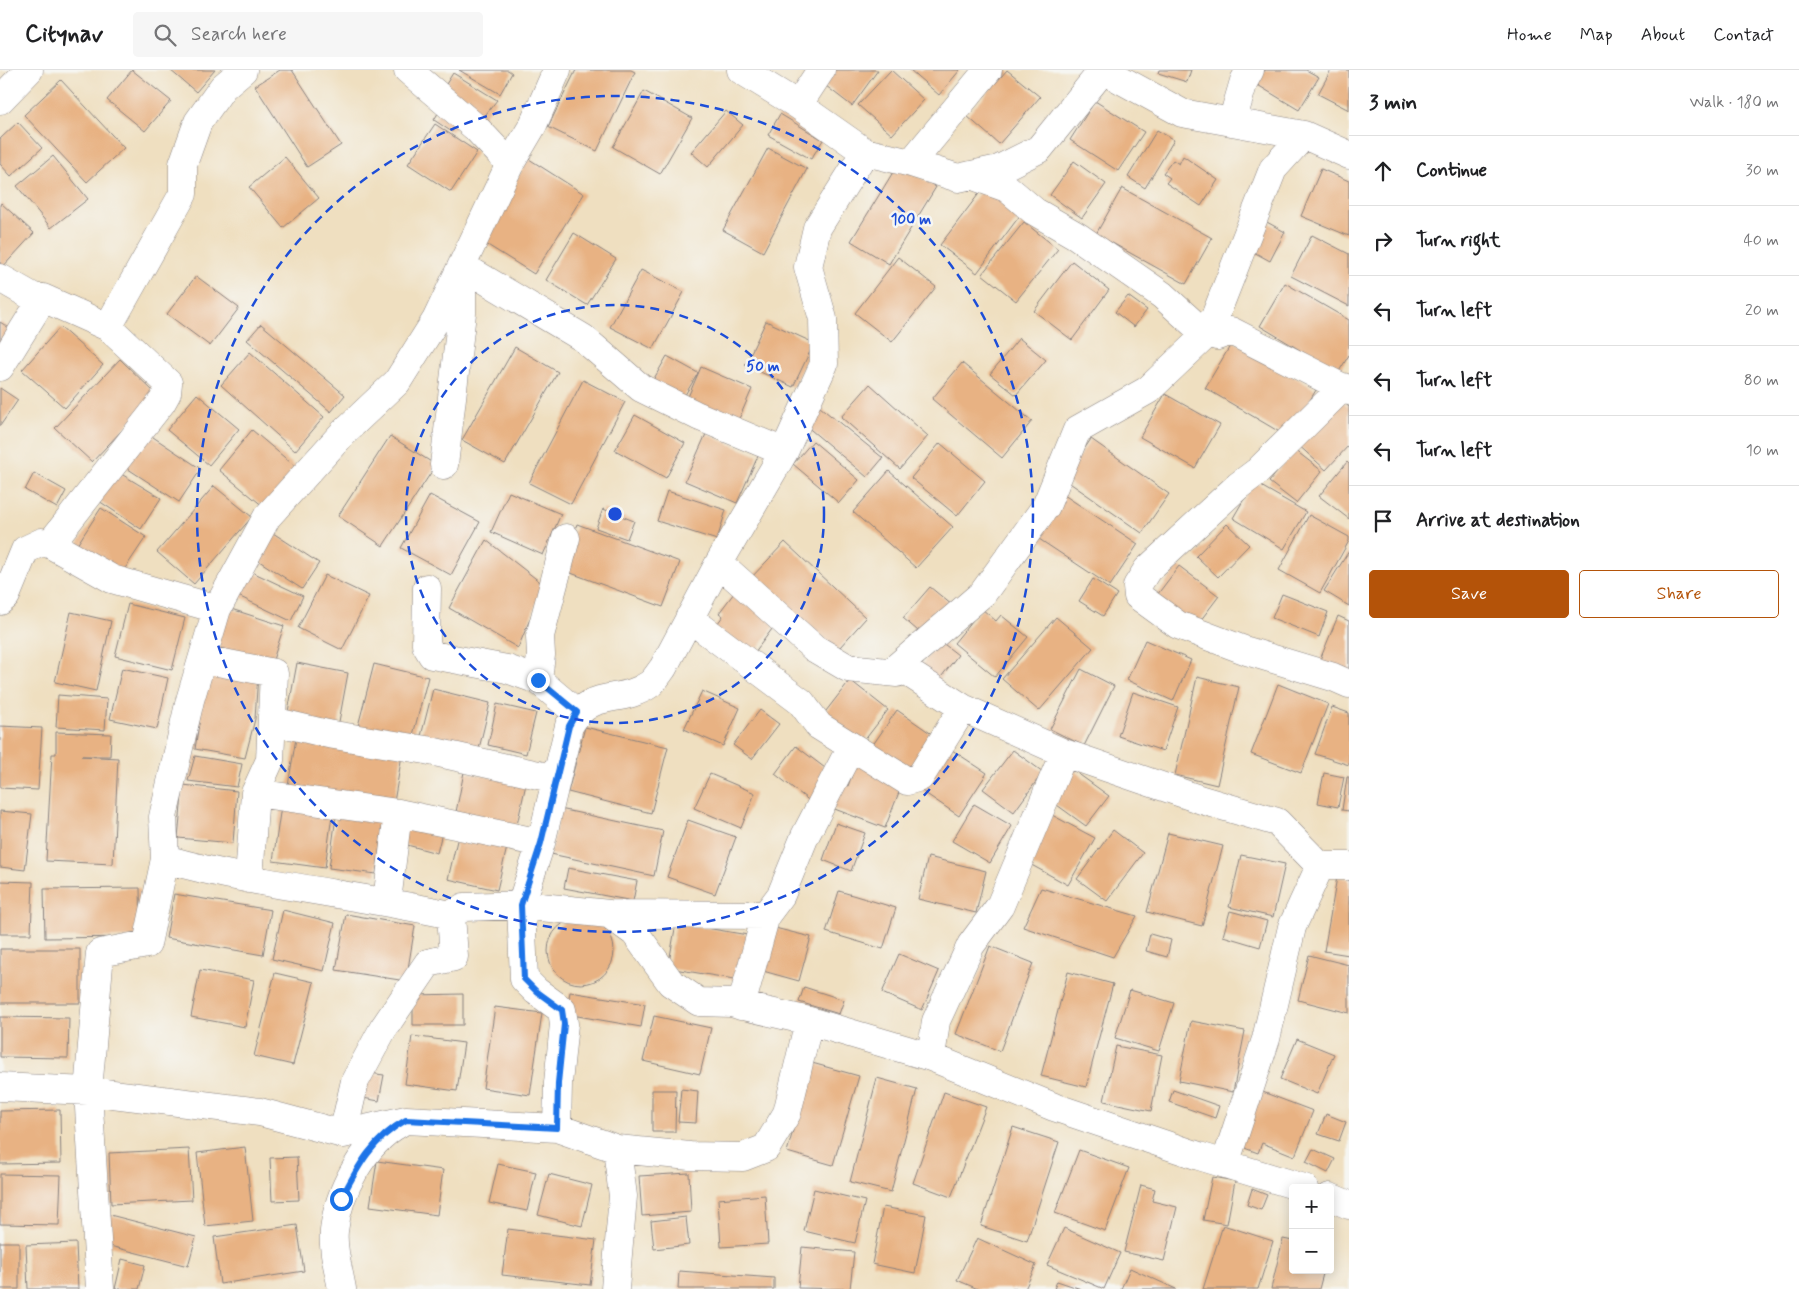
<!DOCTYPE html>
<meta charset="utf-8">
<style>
:root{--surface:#fff;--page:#f6f6f6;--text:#202124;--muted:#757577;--line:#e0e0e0;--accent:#b45309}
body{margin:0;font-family:Mynerve,sans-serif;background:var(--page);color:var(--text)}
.controls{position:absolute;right:15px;bottom:15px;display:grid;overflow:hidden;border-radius:5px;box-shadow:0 2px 12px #0003}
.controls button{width:45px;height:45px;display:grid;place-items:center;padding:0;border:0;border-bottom:1px solid var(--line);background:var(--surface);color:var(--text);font:25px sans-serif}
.stop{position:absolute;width:15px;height:15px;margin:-11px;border:4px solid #1a73e8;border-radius:50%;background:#fff}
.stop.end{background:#1a73e8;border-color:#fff;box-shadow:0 1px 5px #0008}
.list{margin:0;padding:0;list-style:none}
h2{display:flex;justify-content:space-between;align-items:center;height:65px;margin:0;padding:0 20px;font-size:21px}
h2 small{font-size:16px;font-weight:400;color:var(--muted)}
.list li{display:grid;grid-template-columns:32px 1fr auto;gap:15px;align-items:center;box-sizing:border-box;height:70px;padding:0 20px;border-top:1px solid var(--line)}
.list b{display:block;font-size:19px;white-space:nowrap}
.list em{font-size:16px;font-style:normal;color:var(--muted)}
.actions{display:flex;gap:10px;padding:15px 20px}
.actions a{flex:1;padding:11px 0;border:1px solid var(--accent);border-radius:5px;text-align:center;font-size:18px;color:var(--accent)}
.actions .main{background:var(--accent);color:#fff}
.icon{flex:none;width:28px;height:28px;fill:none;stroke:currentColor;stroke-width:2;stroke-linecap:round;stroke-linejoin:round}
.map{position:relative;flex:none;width:1349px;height:1219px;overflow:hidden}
header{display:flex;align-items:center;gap:30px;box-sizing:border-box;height:70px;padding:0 25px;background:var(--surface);border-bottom:1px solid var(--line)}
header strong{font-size:24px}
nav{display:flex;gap:28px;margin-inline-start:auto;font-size:18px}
.search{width:350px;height:45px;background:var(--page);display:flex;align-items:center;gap:12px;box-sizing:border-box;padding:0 18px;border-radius:5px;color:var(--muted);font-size:19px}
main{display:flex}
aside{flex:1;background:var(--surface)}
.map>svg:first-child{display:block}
.building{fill:#e8b283}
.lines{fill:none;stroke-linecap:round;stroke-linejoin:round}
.minor-casing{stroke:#88807e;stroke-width:29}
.minor{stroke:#fff;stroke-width:28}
.route{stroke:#1a73e8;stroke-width:6}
.ring{fill:none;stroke:#1d4ed8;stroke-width:2.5;stroke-dasharray:9 6}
.centre{fill:#1d4ed8;stroke:#f6f6f2;stroke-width:2.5}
.ring-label{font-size:15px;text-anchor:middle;font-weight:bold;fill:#1d4ed8;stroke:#f6f6f2;stroke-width:5;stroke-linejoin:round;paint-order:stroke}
</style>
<header>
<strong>Citynav</strong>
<div class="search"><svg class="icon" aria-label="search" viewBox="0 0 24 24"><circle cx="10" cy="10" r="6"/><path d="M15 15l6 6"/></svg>Search here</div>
<nav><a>Home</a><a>Map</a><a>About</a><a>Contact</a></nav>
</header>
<main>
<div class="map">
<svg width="1349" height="1219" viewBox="0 0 1349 1219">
<rect width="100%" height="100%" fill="#f6f6f2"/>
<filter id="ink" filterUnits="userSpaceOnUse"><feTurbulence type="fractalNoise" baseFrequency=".02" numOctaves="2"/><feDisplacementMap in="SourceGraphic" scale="10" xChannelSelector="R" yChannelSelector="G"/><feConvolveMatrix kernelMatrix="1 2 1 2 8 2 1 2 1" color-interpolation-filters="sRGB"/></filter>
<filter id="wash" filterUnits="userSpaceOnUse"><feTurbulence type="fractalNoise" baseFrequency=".0096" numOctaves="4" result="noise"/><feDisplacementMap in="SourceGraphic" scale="20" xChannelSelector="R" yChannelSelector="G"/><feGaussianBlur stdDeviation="1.12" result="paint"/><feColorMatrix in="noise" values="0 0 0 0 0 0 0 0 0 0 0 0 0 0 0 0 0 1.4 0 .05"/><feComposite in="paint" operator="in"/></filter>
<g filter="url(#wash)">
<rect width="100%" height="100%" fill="#efdfc0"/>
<g id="blocks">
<path class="building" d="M132 0 171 31 145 61 107 30Z
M170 0H215L196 22Z
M280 0H292L341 75 307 97 255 16Z
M459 0H508L512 3 500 24Z
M576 0H631L635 2 597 81 548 57Z
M824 0H878L852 36 817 9Z
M891 0 924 30 892 65 858 35Z
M910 0H960L939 25Z
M1007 0 1040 27 999 74 967 46Z
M1159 0H1191L1187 12 1158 3Z
M1265 0H1306L1319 7 1299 40 1256 14Z
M1331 0H1349V40L1318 24Z
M453 3 497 30 483 48 443 19Z
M61 10 124 78 87 112 24 45Z
M644 21 692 48 660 104 613 77Z
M1095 31 1144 62 1118 101 1070 70Z
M441 38 459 50 452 62 434 50Z
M726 41 743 55 708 97 691 82Z
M780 44 823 70 811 89 768 65Z
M18 52 42 78 11 106 0 94V69Z
M435 54 477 82 451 122 408 94Z
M1157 60 1174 70 1145 118 1128 107Z
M768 78 807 99 763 182 723 160Z
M53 86 88 129 51 158 17 116Z
M1183 86 1218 110 1201 136 1166 113 1170 108 1163 103 1173 90 1179 94Z
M285 87 319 128 283 158 249 117Z
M529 89 584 124 534 204 478 169Z
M1074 91 1106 114 1082 148 1050 125Z
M898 94 936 117 889 194 851 171Z
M1321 99 1349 111V166L1301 146Z
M984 117 1021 144 977 203 940 175Z
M1122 118 1212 168 1186 214 1096 164Z
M1 133 34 163 0 200V135Z
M1265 151 1285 162 1270 191 1250 180Z
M1024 152 1058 179 1016 231 982 204Z
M574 163 616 189 587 235 546 210Z
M1312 165 1349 184V236L1291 206Z
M898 187 936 217 892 272 855 243Z
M1072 191 1109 220 1072 270 1034 241Z
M641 200 684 222 653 279 610 257Z
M196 206 239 238 210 276 167 244Z
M1285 213 1349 250V285L1338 303 1260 256Z
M1128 226 1147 240 1134 257 1115 242Z
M766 251 814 273 793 317 745 295Z
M0 252 14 261 0 281Z
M261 254 345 325 331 342 247 270Z
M60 257 103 295 65 338 22 300Z
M1019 268 1046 290 1016 325 990 304Z
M1233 271 1316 320 1288 367 1205 318Z
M515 277 558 302 505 394 462 370Z
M250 282 324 347 295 381 221 315Z
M667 286 698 303 682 330 652 312Z
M120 289 156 324 92 392 55 358Z
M962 293 1032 351 1002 388 932 329Z
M701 297 752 319 735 358 684 336Z
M583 310 625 332 571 434 529 413Z
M870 314 928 366 900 399 841 347Z
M0 318 18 330 0 356Z
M197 324 239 359 209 395 167 360Z
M1165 324 1220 355 1195 398 1140 367Z
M1337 326 1349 337V375L1326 400 1296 373Z
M820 337 883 388 867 407 805 355Z
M635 345 685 373 666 408 615 380Z
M252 360 297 398 264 437 219 400Z
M144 361 201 399 179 432 122 395Z
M706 364 758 386 737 433 685 411Z
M390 366 436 395 383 476 338 446Z
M1091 369 1169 424 1142 463 1064 409Z
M813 371 859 410 839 433 793 394Z
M940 373 985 411 957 446 911 408Z
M1295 380 1322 401 1296 433 1269 412Z
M1347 392 1349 394V449L1319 426Z
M889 401 953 457 916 498 853 442Z
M118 402 161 428 141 459 99 431Z
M34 403 66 421 57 438 25 420Z
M1254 412 1306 442 1284 479 1233 448Z
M214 416 252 447 194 514 157 482Z
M667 421 726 440 717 470 657 451Z
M509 422 561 444 543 485 491 462Z
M1061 423 1138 474 1110 516 1033 465Z
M430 425 480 452 451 505 401 478Z
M101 438 146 467 122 503 77 475Z
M603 439 634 451 627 469 596 458Z
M1309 445 1349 467V471L1320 523 1279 500Z
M577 454 680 492 663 537 560 499Z
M1227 454 1249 475 1218 507 1196 486Z
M273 463 319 493 302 519 256 489Z
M486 470 544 515 518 578 449 538Z
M785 472 866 548 831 587 749 510Z
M1349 481V536L1324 521Z
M1179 496 1219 526 1194 559 1154 529Z
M248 500 303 526 291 551 236 525Z
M325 505 369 526 342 580 298 558Z
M1093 509 1117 524 1103 546 1079 531Z
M930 517 952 535 925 567 903 548Z
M734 523 775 555 749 590 712 561 723 546 719 543Z
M1282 524 1328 542 1319 567 1272 548Z
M128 534 185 548 172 600 115 586Z
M228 538 284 556 270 599 214 582Z
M982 539 996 551 1001 545 1028 567 995 607 954 573Z
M71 542 111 551 96 621 55 612Z
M1338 546 1349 551V605L1319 592Z
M1056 547 1093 578 1039 641 1002 609Z
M1145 570 1191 590 1173 631 1127 610Z
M940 571 958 585 935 615 917 601Z
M297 593 348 603 338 657 287 647Z
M374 594 428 607 412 669 358 656Z
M208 596 258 604 255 649 245 688 195 679Z
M122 598 168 608 157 659 110 649Z
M1081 599 1114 616 1084 676 1050 659Z
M1197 607 1239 617 1217 715 1175 705Z
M850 610 888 640 857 680 819 650Z
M1278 614 1328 634 1301 703 1251 684Z
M433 619 490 633 478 683 420 670Z
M702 621 740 638 723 676 684 659Z
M1133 622 1178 637 1163 681 1118 666Z
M58 625 107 629 105 660 56 657Z
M497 634 536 643 526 684 488 675Z
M1332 637 1349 643V695L1315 684Z
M760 640 779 654 752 689 733 675Z
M897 640 936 667 909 705 870 679Z
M0 656 42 658 38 720 0 718Z
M585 657 668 677 651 743 568 722Z
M56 662 111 664 110 686H81L118 688 113 794 46 791 52 684H56Z
M296 668 402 685 393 738 287 722Z
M796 676 833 704 811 732 775 704Z
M949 678 987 703 959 746 922 721Z
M1013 680 1043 702 1014 742 983 719Z
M195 686 242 694 237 717 188 711Z
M856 694 903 712 885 758 832 738 842 714 848 716Z
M1073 700 1109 726 1086 756 1050 730Z
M464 702 526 714 515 764 454 752Z
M1324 703 1344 707 1338 737 1318 733Z
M710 704 755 723 741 758 694 738Z
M1347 707H1349V741L1342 740Z
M183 715 237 721 233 773 178 768Z
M282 729 333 737 325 798 273 791Z
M974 734 1012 756 990 793 952 771Z
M337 739 384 744 376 804 329 798Z
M560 739 663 761 654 806 551 784Z
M0 741 32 744 25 800 0 797Z
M1052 745 1095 768 1068 815 1026 792Z
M688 750 736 767 715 824 667 807Z
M401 752 442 763 437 783 396 772Z
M836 753 865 763 851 801 823 790Z
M1113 760 1143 783 1107 831 1077 809Z
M1168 763 1223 776 1202 856 1147 842Z
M458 766 507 777 497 820 448 809Z
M1241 785 1285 794 1273 847 1229 837Z
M928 787 986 801 976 843 918 829Z
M568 798 637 811 633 831 564 818Z
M1337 807 1349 809V885L1324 881Z
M0 811 33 812 31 864H0Z
M140 818 141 867 45 868 44 819Z
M1041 818 1137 846 1113 887 1023 857Z
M839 821 896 838 883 879 826 862Z
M174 824 271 840 263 885 166 868Z
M283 840 335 853 324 901 272 889Z
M1230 841 1267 851 1260 877 1223 866Z
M346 844 415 856 406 911 336 900Z
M548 881a33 33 0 1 1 66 0a33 33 0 1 1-66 0Z
M676 853 754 866 746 911 668 898Z
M775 858 811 867 799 911 763 901Z
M1150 864 1171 870 1167 887 1146 881Z
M990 876 1033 893 1000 981 956 964Z
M0 879H80V933H0Z
M899 884 939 901 922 940 882 923Z
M1309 885 1349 895V943L1298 930Z
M200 900 254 910 245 957 191 947Z
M1068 902 1113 914 1086 1017 1041 1006Z
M275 903 314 912 293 995 254 986Z
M804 917 844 930 839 944 799 932Z
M1130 920 1174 933 1159 981 1115 968Z
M570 922 645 934 641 957 566 944Z
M463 924V955H413V925Z
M495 937 542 943 530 1025 483 1018Z
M654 946 711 958 700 1004 643 991Z
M0 947 69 948 68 988 0 987Z
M1191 951 1245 961 1233 1022 1179 1011Z
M412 966 464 973 457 1021 405 1014Z
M1297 969 1334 984 1317 1024 1280 1009Z
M1116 976 1162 985 1151 1041 1104 1031Z
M812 993 859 1006 833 1095 787 1082Z
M369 1003 384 1005 379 1031 363 1028Z
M877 1008 917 1019 891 1122 850 1112Z
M681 1019 698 1021 696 1053 678 1052Z
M652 1020H676L675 1062H652Z
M1173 1020 1219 1036 1215 1048 1169 1032Z
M1260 1021 1313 1041 1295 1086 1262 1073 1258 1083 1239 1076Z
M944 1022 986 1037 951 1127 913 1113Z
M60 1040 61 1093 0 1094V1041Z
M1326 1044 1346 1052 1339 1071 1318 1064Z
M1013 1057 1059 1072 1027 1171 981 1156Z
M245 1077 253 1151 205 1156 197 1083Z
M189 1079 192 1130 111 1134 109 1083Z
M1313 1079 1335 1089 1328 1103 1306 1092Z
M1079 1080 1129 1098 1105 1161 1055 1143Z
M297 1087 299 1130 272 1131 270 1088Z
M377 1091 443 1100 437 1145 370 1136Z
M498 1094 536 1102 527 1141 489 1133Z
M689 1103 691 1142 642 1146 639 1106Z
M0 1104 61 1105 59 1155 0 1154Z
M549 1104 592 1115 582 1156 538 1145Z
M1212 1107 1235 1111 1227 1154 1203 1150Z
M1141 1115 1155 1119 1152 1131 1177 1137 1164 1191 1124 1182Z
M814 1119 865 1131 855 1173 804 1161Z
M1252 1119 1267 1125 1261 1140 1247 1135Z
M765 1125 768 1174 721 1177 718 1129Z
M883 1137 926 1145 915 1203 872 1194Z
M110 1145 196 1167 188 1196 102 1174Z
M686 1147 689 1175 654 1179 651 1151Z
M297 1155 304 1201 220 1214 214 1167Z
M1223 1155 1273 1171 1258 1219H1203Z
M1064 1158 1120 1183 1104 1219 1047 1195Z
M508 1159 596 1170 590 1215 502 1205Z
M977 1168 1036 1195 1025 1219H978L957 1210Z
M1283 1169 1293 1171V1200H1324L1319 1219H1271Z
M0 1172H19V1219H0Z
M76 1173 78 1219H28L26 1175Z
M802 1177 854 1182 850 1219 798 1218Z
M122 1189 145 1195 139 1219H115Z
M1130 1198 1176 1219H1121Z
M679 1201 774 1208V1219H678Z
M1057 1211 1081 1219H1054Z"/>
</g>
</g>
<g filter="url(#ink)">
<use href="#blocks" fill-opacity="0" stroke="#88807e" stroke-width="1"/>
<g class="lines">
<defs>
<path id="minor" d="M408 0 475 57 510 94
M741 0 798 35 865 82 911 93 958 108 999 99 1039 79 1103 0
M1103 0 1182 43 1304 65 1349 85
M0 30 29 0
M798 35 821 0
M1232 52 1244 11 1250 0
M911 93 988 0
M971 105 1007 118 1034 141 1077 166 1162 225 1195 255 1217 266 1231 261 1349 321
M0 208 35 228H43L108 257 168 313 167 323 162 332 50 474
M108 257 183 124V94L198 52 223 17 243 0
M0 297 43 228
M1343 317 1258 401 1238 416 1147 500 1137 516 1138 526 1178 555 1247 581 1333 607 1349 614
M444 395 462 243V196L583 268 641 318 698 346 784 382
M719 493 814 578 848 598 897 603 898 596 963 638 1064 683 1202 730 1277 752 1320 796H1349
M427 518 426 575 432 585 507 599 538 610 577 643
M0 531 6 526 25 480 42 472 50 474 112 509 217 539
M689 548 801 632 819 656 907 711 920 707 963 638
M203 589 274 603 270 690 255 723 249 809
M898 596 983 523 1046 436 1077 360 1148 320 1209 262 1273 99 1304 65
M538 610 541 585 540 566 566 468
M273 651 328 664 426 680 556 709
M255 723 398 743 541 773
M165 789C259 816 356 824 451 845L464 837 521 835 609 844 635 863 671 913 699 932 731 933 809 951 931 987 1054 1037 1199 1086 1304 1118
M387 831 398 743
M609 844 766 845
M741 936 766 845 781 825 805 766 851 677
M931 987 936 951 971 875 1000 836 1064 683
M0 1017 88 1021 260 1042 343 1064 406 1050 557 1058 617 1079 690 1086 743 1087 766 1078 787 1043 809 951
M557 1058 558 1013 564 954 562 940 536 921 524 909 521 835 541 773 569 656C592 616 619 636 650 614 655 610 659 603 663 598L719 493 784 382 824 294 823 249 808 197 817 158 865 82
M343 1064 355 1011 383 959 428 893 454 887 451 845
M1225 1094 1266 969 1292 857 1320 796
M1330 1127 1349 1135
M100 1219 88 1021 100 883 147 874 165 789 163 747 190 630 217 539 267 447 343 363 397 312 436 250 510 94 533 55 557 0
M342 1219C339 1201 332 1179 334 1161 338 1121 364 1073 400 1053
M615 1219 623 1126 617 1079"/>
</defs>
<use href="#minor" class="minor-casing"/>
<use href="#minor" class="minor"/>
</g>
</g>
<g class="lines" filter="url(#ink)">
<path class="route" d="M341 1129C358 1096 373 1068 406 1050L557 1058 558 1013 564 954 562 940 536 921 524 909 521 835 541 773 569 656 577 642 538 610"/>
</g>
<g class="ring">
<circle cx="615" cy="444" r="209"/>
<circle cx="615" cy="444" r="418"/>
</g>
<circle cx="615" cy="444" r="8" class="centre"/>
<g class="ring-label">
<text x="911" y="154">100 m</text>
<text x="763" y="301">50 m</text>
</g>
</svg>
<div class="controls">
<button>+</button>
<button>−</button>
</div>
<div class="stop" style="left:341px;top:1129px"></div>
<div class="stop end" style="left:538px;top:610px"></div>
</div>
<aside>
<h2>3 min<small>Walk · 180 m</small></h2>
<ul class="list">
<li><svg class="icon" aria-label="ahead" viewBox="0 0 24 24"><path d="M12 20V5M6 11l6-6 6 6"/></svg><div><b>Continue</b></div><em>30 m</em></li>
<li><svg class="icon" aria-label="right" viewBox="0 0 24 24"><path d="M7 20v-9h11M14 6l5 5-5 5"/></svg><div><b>Turn right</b></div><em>40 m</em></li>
<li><svg class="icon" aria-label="left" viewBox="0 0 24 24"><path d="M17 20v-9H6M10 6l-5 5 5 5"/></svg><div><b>Turn left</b></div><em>20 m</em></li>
<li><svg class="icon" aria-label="left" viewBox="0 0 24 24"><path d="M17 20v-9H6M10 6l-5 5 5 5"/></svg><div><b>Turn left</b></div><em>80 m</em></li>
<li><svg class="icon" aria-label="left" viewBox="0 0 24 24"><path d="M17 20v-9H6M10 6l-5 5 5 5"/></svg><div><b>Turn left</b></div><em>10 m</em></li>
<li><svg class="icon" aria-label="arrive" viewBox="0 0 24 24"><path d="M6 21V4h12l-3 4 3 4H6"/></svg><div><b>Arrive at destination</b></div></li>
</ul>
<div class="actions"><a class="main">Save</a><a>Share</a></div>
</aside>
</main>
